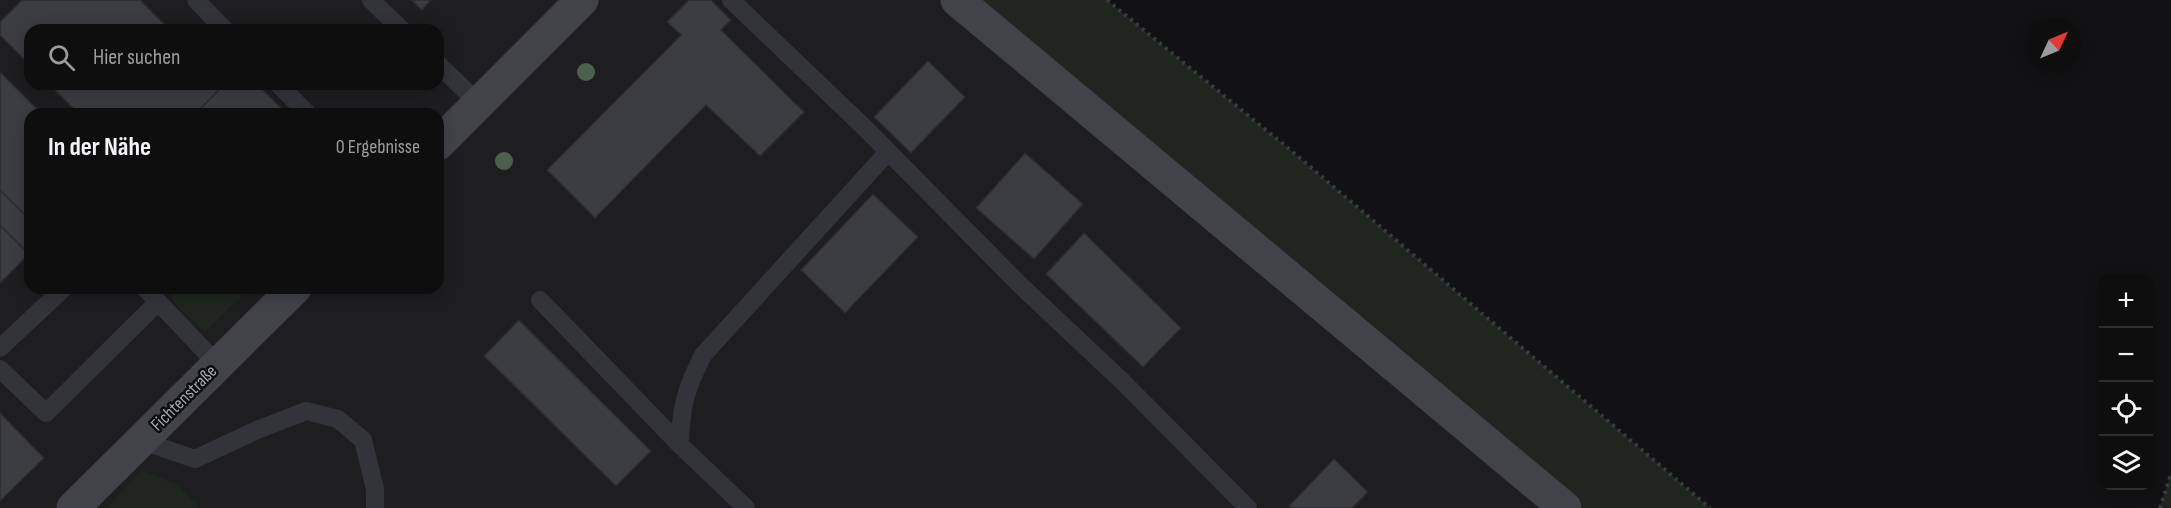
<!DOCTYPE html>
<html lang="de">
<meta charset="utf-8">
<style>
:root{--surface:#0e0e0f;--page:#1c1c1d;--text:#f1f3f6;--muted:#9b9c9e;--line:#2e2e2f}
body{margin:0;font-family:"Sofia Sans Condensed",sans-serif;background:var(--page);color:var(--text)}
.controls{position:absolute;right:18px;bottom:18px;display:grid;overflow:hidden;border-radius:12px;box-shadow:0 3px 15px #0003}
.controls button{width:54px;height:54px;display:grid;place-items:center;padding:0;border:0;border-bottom:2px solid var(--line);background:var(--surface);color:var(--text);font:30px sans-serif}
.compass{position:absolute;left:2027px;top:18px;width:54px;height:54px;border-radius:50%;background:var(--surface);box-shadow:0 3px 15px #0003;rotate:46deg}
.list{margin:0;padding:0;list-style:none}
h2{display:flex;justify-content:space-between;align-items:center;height:78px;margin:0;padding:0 24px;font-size:26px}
h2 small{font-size:20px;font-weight:400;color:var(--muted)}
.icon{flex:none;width:33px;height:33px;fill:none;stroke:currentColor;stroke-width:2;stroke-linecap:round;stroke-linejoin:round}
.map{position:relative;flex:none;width:2171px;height:508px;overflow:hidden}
.search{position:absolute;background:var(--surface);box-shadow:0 3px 15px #0003;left:24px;top:24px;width:420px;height:66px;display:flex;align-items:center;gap:15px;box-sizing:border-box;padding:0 21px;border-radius:18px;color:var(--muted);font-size:22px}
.panel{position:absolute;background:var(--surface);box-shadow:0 3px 15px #0003;left:24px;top:108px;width:420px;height:186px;border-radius:18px}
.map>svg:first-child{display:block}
.built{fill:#1e1e21;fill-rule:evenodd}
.green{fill:#1e261f}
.building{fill:#3c3d41;stroke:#2c2c30;stroke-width:1.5}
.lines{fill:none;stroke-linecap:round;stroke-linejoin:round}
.path{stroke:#393b40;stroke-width:4;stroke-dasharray:3 4.5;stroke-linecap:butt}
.lane{stroke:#333439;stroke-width:18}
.secondary{stroke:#414349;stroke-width:33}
.tree{fill:#4a614c}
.labels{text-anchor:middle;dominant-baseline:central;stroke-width:5;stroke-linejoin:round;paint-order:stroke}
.street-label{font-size:18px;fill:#a3a9b5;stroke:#0d0d0f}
</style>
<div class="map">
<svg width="2171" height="508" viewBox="0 0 2171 508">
<rect width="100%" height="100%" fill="#121214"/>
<path class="built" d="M0 0H956L1561 508H0ZM30 30H438V84H30ZM30 114H438V288H30Z"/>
<path class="green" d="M961 0H1107L1288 148 1710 508H1583Z
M173 288H249L205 332 173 302Z
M142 470 178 485 199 508H107Z
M2171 474V508H2158L2161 504Z"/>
<path class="building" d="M22 0H140L170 30H30V65L0 35V22Z
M411 0H431L422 10Z
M689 0H711L731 20 721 30 804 112 760 156 706 105 595 218 547 170 681 35 667 22Z
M928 61 965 97 911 153 874 117Z
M0 72 42 114H30V220L0 190Z
M49 84H225L195 114H79Z
M225 84H257L287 114H195Z
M1025 153 1083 204 1034 259 976 208Z
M0 190 30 220 29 254 0 225Z
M873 194 918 237 845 313 801 270Z
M0 225 29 254 0 283Z
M1084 233 1181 328 1143 367 1046 274Z
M519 320 651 451 616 486 484 356Z
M0 413 44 458 0 501Z
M1334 459 1368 492 1352 508H1291L1289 506Z"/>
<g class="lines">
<path class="path" d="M1107 0 1288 148 1710 508
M2160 508 2171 474"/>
<path class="lane" d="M196 0 225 30
M371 0 402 30
M731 0 866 129 1018 283 1122 381 1248 508
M438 64 478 103
M278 84 308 114
M145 288 218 365
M540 300 680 445
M0 348 64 288
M0 369 46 413 158 302
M142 441 195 459 257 430 306 411 338 419 363 440 375 489V508
M746 508 680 445C681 406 685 391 703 355L888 152"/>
<path class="secondary" d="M957 0 1565 508
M438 144 582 0
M73 508 295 288"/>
</g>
<g class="tree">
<circle cx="586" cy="72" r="9"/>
<circle cx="504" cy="161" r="9"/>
</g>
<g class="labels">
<g class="street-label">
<text transform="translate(184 398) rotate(-45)">Fichtenstraße</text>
</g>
</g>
</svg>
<div class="controls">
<button>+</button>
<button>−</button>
<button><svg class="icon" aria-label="locate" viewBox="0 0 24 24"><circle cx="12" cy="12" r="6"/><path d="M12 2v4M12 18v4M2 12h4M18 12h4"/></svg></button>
<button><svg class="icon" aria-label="layers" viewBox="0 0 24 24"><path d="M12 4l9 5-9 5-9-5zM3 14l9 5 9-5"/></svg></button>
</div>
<svg class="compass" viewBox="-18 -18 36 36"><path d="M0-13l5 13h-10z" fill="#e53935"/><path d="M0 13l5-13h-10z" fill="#9b9c9e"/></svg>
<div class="search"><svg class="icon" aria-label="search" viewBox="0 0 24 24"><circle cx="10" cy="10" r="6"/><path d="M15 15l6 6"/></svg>Hier suchen</div>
<section class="panel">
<h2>In der Nähe<small>0 Ergebnisse</small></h2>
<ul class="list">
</ul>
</section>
</div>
